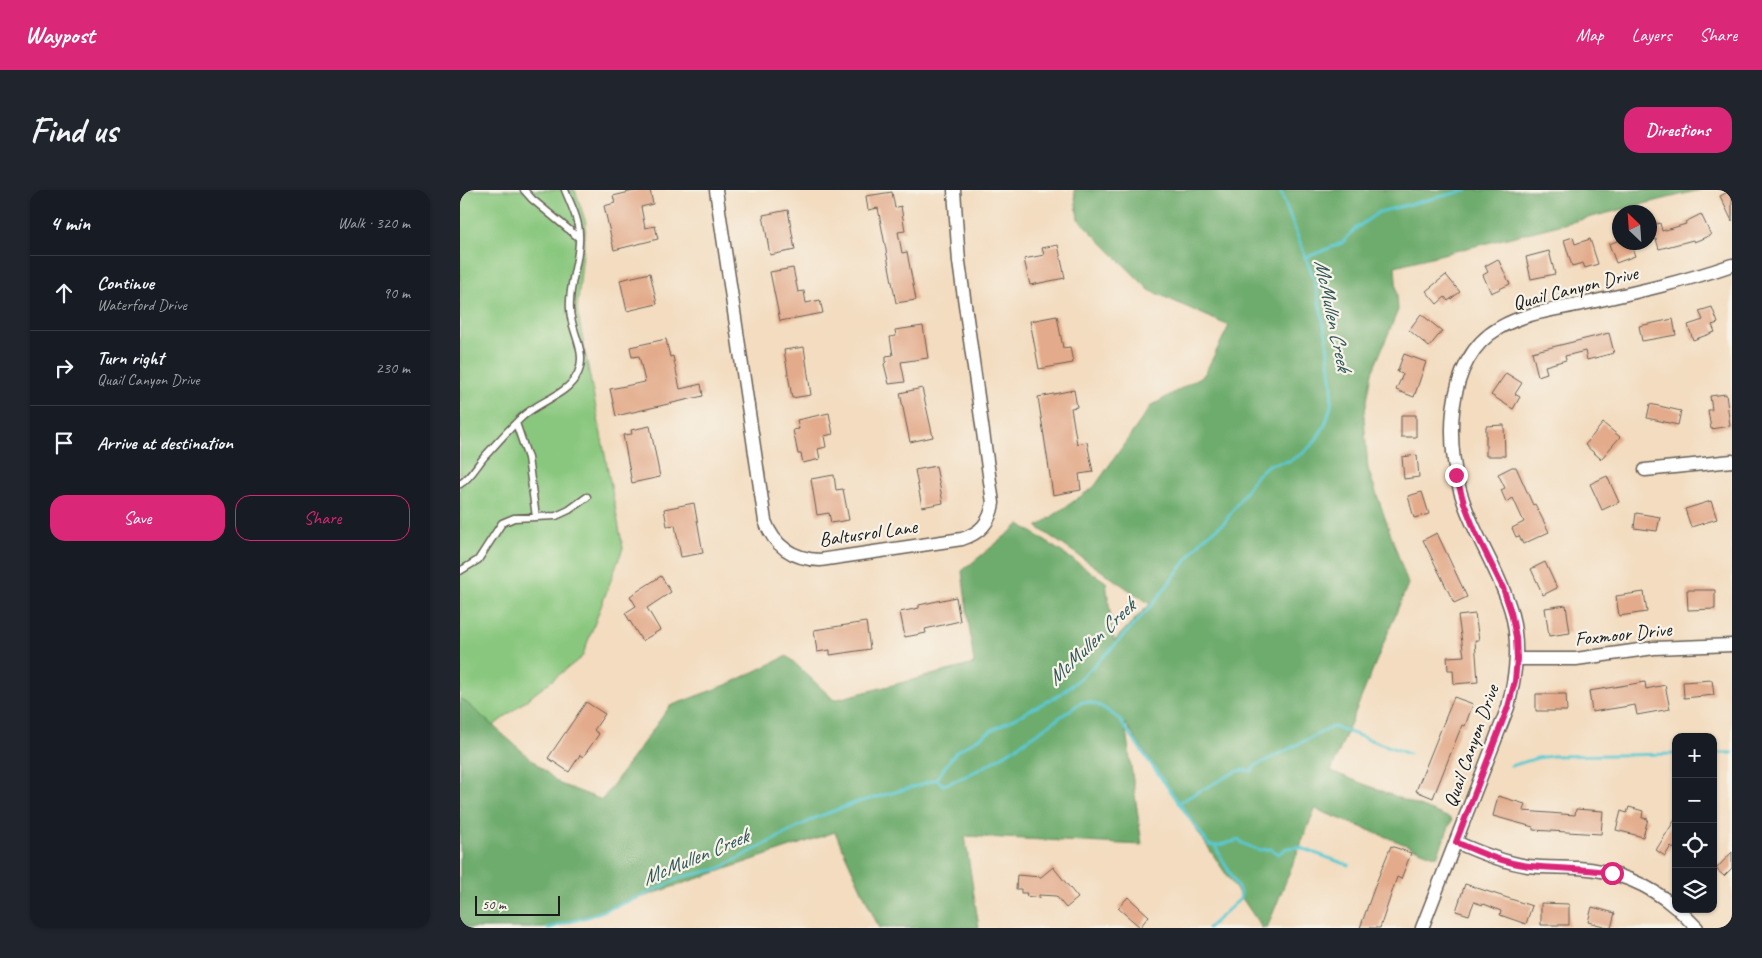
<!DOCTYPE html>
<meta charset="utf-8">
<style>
:root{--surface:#171b24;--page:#20242c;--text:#f1f3f6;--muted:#9ea1a6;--line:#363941;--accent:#db2777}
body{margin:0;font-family:Caveat,sans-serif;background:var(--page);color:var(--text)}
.controls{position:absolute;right:15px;bottom:15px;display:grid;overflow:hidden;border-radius:10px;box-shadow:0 1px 4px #0004}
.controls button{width:45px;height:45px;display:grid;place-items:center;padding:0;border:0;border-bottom:1px solid var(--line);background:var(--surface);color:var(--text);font:25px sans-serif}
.compass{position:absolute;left:1152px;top:15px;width:45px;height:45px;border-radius:50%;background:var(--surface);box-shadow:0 1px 4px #0004;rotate:335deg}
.scale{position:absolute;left:15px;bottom:12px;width:85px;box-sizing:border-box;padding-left:5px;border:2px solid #1c1c1c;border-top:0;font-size:14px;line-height:18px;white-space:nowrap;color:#1c1c1c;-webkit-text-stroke:4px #f7f3e8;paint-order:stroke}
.stop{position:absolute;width:15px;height:15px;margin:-11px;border:4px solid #db2777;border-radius:50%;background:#fff}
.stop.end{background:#db2777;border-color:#fff;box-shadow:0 1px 5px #0008}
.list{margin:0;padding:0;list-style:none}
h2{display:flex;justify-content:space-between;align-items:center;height:65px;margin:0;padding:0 20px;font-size:21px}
h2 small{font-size:16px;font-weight:400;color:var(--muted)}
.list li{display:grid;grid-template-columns:32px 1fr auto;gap:15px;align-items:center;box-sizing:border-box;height:75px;padding:0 20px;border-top:1px solid var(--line)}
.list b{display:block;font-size:19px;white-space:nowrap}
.list p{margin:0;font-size:16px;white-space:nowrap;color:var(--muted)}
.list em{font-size:16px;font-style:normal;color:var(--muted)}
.actions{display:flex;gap:10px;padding:15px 20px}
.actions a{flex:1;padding:11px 0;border:1px solid var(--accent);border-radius:15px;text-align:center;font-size:18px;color:var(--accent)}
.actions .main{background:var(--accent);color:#fff}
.icon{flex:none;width:28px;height:28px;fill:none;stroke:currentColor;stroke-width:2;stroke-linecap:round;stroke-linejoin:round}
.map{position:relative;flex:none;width:1272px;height:738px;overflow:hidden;border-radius:15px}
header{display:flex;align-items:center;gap:30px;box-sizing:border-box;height:70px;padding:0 25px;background:var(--accent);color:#fff}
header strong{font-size:24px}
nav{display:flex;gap:28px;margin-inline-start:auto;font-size:18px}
.intro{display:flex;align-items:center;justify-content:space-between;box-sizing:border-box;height:120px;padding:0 30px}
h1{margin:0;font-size:35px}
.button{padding:12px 22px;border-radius:15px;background:var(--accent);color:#fff;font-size:18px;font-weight:700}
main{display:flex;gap:30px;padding:0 30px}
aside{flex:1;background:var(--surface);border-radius:15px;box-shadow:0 1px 4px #0004}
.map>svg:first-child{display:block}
.green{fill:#89c77e;stroke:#52724d}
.forest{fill:#6eac6d;stroke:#456444}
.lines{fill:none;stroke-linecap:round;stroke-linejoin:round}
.stream{stroke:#5bc8d0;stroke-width:3}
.building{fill:#e3ab8b}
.lane-casing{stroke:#675f55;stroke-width:9}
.street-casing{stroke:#675f55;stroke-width:15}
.lane{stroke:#fff;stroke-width:6}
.street{stroke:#fff;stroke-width:12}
.route{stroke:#db2777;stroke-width:6}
.labels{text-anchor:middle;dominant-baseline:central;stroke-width:4.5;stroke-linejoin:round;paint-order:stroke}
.street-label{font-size:20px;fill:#1c1c1c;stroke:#f7f3e8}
.water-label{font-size:21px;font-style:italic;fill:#32585b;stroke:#f7f3e8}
</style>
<header>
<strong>Waypost</strong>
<nav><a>Map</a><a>Layers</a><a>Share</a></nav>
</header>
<div class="intro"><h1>Find us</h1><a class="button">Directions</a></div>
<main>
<aside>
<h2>4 min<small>Walk · 320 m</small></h2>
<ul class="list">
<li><svg class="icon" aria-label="ahead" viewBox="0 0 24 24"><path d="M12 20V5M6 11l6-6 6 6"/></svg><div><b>Continue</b><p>Waterford Drive</p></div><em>90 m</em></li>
<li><svg class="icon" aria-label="right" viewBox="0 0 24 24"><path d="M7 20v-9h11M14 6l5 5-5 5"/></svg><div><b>Turn right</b><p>Quail Canyon Drive</p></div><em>230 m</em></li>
<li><svg class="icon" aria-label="arrive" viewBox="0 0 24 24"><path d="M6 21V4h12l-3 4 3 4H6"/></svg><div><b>Arrive at destination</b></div></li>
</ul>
<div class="actions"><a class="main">Save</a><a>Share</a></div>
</aside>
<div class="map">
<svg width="1272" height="738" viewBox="0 0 1272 738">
<rect width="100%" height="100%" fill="#f7f3e8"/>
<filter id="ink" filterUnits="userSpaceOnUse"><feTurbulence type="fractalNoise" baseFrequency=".02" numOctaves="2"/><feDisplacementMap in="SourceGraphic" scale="10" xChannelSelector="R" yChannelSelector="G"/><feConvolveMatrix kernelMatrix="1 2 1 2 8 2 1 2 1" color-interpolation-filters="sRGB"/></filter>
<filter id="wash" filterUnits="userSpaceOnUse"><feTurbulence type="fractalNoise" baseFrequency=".0096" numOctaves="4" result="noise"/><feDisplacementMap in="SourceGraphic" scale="20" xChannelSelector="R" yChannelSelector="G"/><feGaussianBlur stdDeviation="1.12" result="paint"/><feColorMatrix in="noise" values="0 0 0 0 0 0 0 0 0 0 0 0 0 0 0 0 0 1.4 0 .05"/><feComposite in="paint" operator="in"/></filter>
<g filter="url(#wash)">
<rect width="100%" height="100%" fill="#f3dcbf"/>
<path class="green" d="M0 0H115L126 33 117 120 163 358 122 467 28 540 0 553Z"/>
<path class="forest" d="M614 0H1240L935 76 938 120 912 183 904 227 908 279 948 394 871 581 992 629 977 667 855 619 807 738H802L665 533 682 655 505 646 519 738H419L375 642 91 738H0V509L1 508 100 594 142 610 210 516 271 493 327 466 374 510 514 474 502 381 560 334 646 392 654 451 690 414 577 337 634 297 691 216 744 185 769 136 689 100 618 29Z"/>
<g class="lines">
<path class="stream" d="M845 68 882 53 895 39 919 22 1007 0
M1253 563H1272
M1051 576 1077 568 1093 566 1216 564
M476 589 483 595C528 581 582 539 622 512 638 512 647 520 659 529L749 655 755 656 780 650 782 653 798 660 811 659 818 664 827 658 838 657 888 675
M718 613 775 582 782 580 792 581 795 576 870 538 875 537 949 564
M88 738 127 727 187 704 222 687 258 679 355 628 395 613 457 596 476 589 496 562 534 539 599 505 623 486 650 460 693 414 742 350 765 332 796 286 808 275 829 271 842 264 854 253 865 235 871 216 872 196 866 145 855 92 820 0
M748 738 780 709 781 704 755 656"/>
</g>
<g id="blocks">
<path class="building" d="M178 0H190L193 14 181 17 185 38 195 36 198 49 154 60 144 16 155 13 153 6Z
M1272 0V31L1260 6Z
M432 2 435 18 441 16 445 41 438 42 442 63 447 62 456 110 436 113 418 18 408 20 406 6Z
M328 20 335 60 310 65 303 25Z
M1241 24 1251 45 1234 52 1233 50 1199 59 1196 49 1190 51V36L1200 33 1202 41 1226 34 1225 32Z
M1113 47 1115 54 1130 49 1138 74 1125 78 1123 73 1112 76 1104 50Z
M1160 50V52H1170L1175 66 1156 73 1149 54Z
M598 55 605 88 570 95 564 69 584 65 582 58Z
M1089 61 1095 84 1071 89 1066 67Z
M1038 69 1050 94 1031 103 1023 85 1028 82 1025 76Z
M333 78 338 102 344 101 346 113 360 110 363 123 320 131 310 82Z
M190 83 197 114 167 121 160 90Z
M986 85 1000 102 988 111 985 107 977 114 966 101Z
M1252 117 1258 133 1252 135 1255 142 1233 150 1228 135 1243 130 1239 121Z
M961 124 982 141 969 157 949 140Z
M597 126 603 158 610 157 613 173 579 179 570 131Z
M1213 129 1216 145 1182 151 1179 136Z
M463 136 468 168 441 172 445 192 429 194 424 174 426 172V166L433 165 430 147 436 146 435 140Z
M1149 143 1154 163 1127 170 1125 161 1105 166 1106 170 1085 176 1087 183 1078 186 1072 162Z
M206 149 210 167 213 166 220 199 241 194 243 206 156 226 150 199 185 192 179 166 172 167 170 157Z
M344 157 351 205 332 208 324 160Z
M944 164 966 172 954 207 936 200 943 184 937 182Z
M1046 183 1062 193 1055 204 1060 207 1053 219 1031 205Z
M462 198 473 247 450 252 440 203Z
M614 200 617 217 611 218 617 254 627 252 633 282 619 284 621 300 593 305 578 207Z
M1266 204 1270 236 1251 239 1248 220H1252L1250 206Z
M1190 214 1221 221 1218 235 1187 228Z
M369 223 373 244 364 246 366 257 358 259 360 269 343 273 341 264H338L333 240 339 239 337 230Z
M941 225H956V247H941Z
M1143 233 1160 247 1141 269 1125 255Z
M1044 235 1045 266H1026V236Z
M190 236 200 287 172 293 163 245 172 244 171 240Z
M957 265 959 287 944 289 942 267Z
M476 276 483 313 462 317 455 280Z
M1052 277H1056L1073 315 1075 314 1089 342 1063 354 1059 346 1056 347 1052 338 1064 332 1053 308 1046 312 1041 300 1045 298 1038 284Z
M374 285 376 300 383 299 389 330 371 333 369 323 357 325 351 289Z
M1147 286 1159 312 1142 320 1130 294Z
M962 302 969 324 954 328 948 306Z
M1251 311 1257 329 1231 337 1225 319Z
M234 313 243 363 221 367 215 335 207 336 204 319Z
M1176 323 1200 327 1197 341 1174 338Z
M977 343 1007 407 994 413 963 350Z
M1085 372 1097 398 1083 405 1071 379Z
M201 386 211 402 187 418 200 440 182 451 165 423 176 416 170 406Z
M1227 400H1255V419L1228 420Z
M1184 402 1187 422 1159 426 1156 406Z
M496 407 500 431 465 439 466 443 445 447 440 422 459 418V415Z
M1106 415 1110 443 1089 446 1085 418Z
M1015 424 1019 450H1015L1018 492 994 494 993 480H988L987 467 1004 466 998 426Z
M406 432 410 459 370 465V460L357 462 354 440Z
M1252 490 1254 505 1224 508 1223 492Z
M1185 492 1186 499 1205 495 1210 519 1177 525 1175 515 1132 522 1129 501Z
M1076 504H1106L1107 521H1076Z
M994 507 1013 514 1005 536 1002 535 973 608 956 601Z
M126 512 145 524 134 540 139 544 123 567 120 565 109 582 88 568Z
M1038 606 1065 614 1063 621 1115 625 1116 619 1143 621 1141 644 1073 640V637L1033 626Z
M1169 617 1183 621 1182 628 1188 629 1183 647 1156 640 1161 621 1167 623Z
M1216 628V660L1211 656 1205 666 1196 660Z
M931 656 951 663 941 689 937 687 920 738H900L916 693Z
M1272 662V678L1264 686 1256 679Z
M593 677 618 708 606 718 596 706 579 705V708L566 706 567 703H561V699H556L557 685 581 687Z
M1005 694 1072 716 1066 734 1040 725 1041 721 1024 714 1023 715 1014 712 1009 725 996 721Z
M668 707 689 726 680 737 658 718Z
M1081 713 1109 714V735H1081Z
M1132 717 1155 723 1151 738 1128 732Z"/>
</g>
</g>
<g filter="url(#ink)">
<use href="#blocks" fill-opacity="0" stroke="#675f55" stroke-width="1"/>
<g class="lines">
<defs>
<path id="lane" d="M64 0 72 9 119 48
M56 233 68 268 76 327
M0 294C11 288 17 275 25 266 37 253 49 239 62 227 79 211 108 205 118 183 128 162 110 140 110 119 108 94 121 69 119 44 119 29 110 13 105 0
M0 381 18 370 42 333 54 328 96 326 109 320 127 307"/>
<path id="street" d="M256 0 305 331C314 356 333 369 360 370L502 349C520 343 530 333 533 313L499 72 494 0
M1185 280 1272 271
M1057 469H1116L1194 458 1272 455
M996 652C1020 663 1043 672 1068 676 1085 678 1102 677 1118 678 1154 680 1189 694 1216 718
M1218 719 1237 738
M962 738 1048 517C1056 484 1060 454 1051 421 1040 383 1017 350 1004 313 985 260 983 170 1039 138 1064 123 1095 120 1122 114 1173 103 1223 92 1272 75"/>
</defs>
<use href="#lane" class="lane-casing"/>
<use href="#street" class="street-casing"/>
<use href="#lane" class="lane"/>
<use href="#street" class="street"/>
</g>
</g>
<g class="lines" filter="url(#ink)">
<path class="route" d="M996 285 1004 313 1015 341 1043 398 1051 422 1056 447 1057 469 1055 491 1048 517 996 652C1020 663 1044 673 1070 676 1098 679 1123 678 1152 683"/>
</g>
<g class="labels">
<g class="street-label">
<text transform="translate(1115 98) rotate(-14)">Quail Canyon Drive</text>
<text transform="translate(408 343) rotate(-8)">Baltusrol Lane</text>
<text transform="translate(1163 444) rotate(-6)">Foxmoor Drive</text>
<text transform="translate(1011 556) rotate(-70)">Quail Canyon Drive</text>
</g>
<g class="water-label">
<text transform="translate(873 125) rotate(78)">McMullen Creek</text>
<text transform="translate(631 452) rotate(-44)">McMullen Creek</text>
<text transform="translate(235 667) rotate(-23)">McMullen Creek</text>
</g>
</g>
</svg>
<div class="controls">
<button>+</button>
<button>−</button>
<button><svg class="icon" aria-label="locate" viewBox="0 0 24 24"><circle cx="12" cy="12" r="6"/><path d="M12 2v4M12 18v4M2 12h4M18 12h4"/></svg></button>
<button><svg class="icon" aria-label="layers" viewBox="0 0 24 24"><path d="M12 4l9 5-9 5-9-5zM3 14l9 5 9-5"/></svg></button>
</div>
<svg class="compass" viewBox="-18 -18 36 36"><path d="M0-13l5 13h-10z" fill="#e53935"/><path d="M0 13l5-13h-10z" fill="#9ea1a6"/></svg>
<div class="scale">50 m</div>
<div class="stop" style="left:1152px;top:683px"></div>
<div class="stop end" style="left:996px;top:285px"></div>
</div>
</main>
